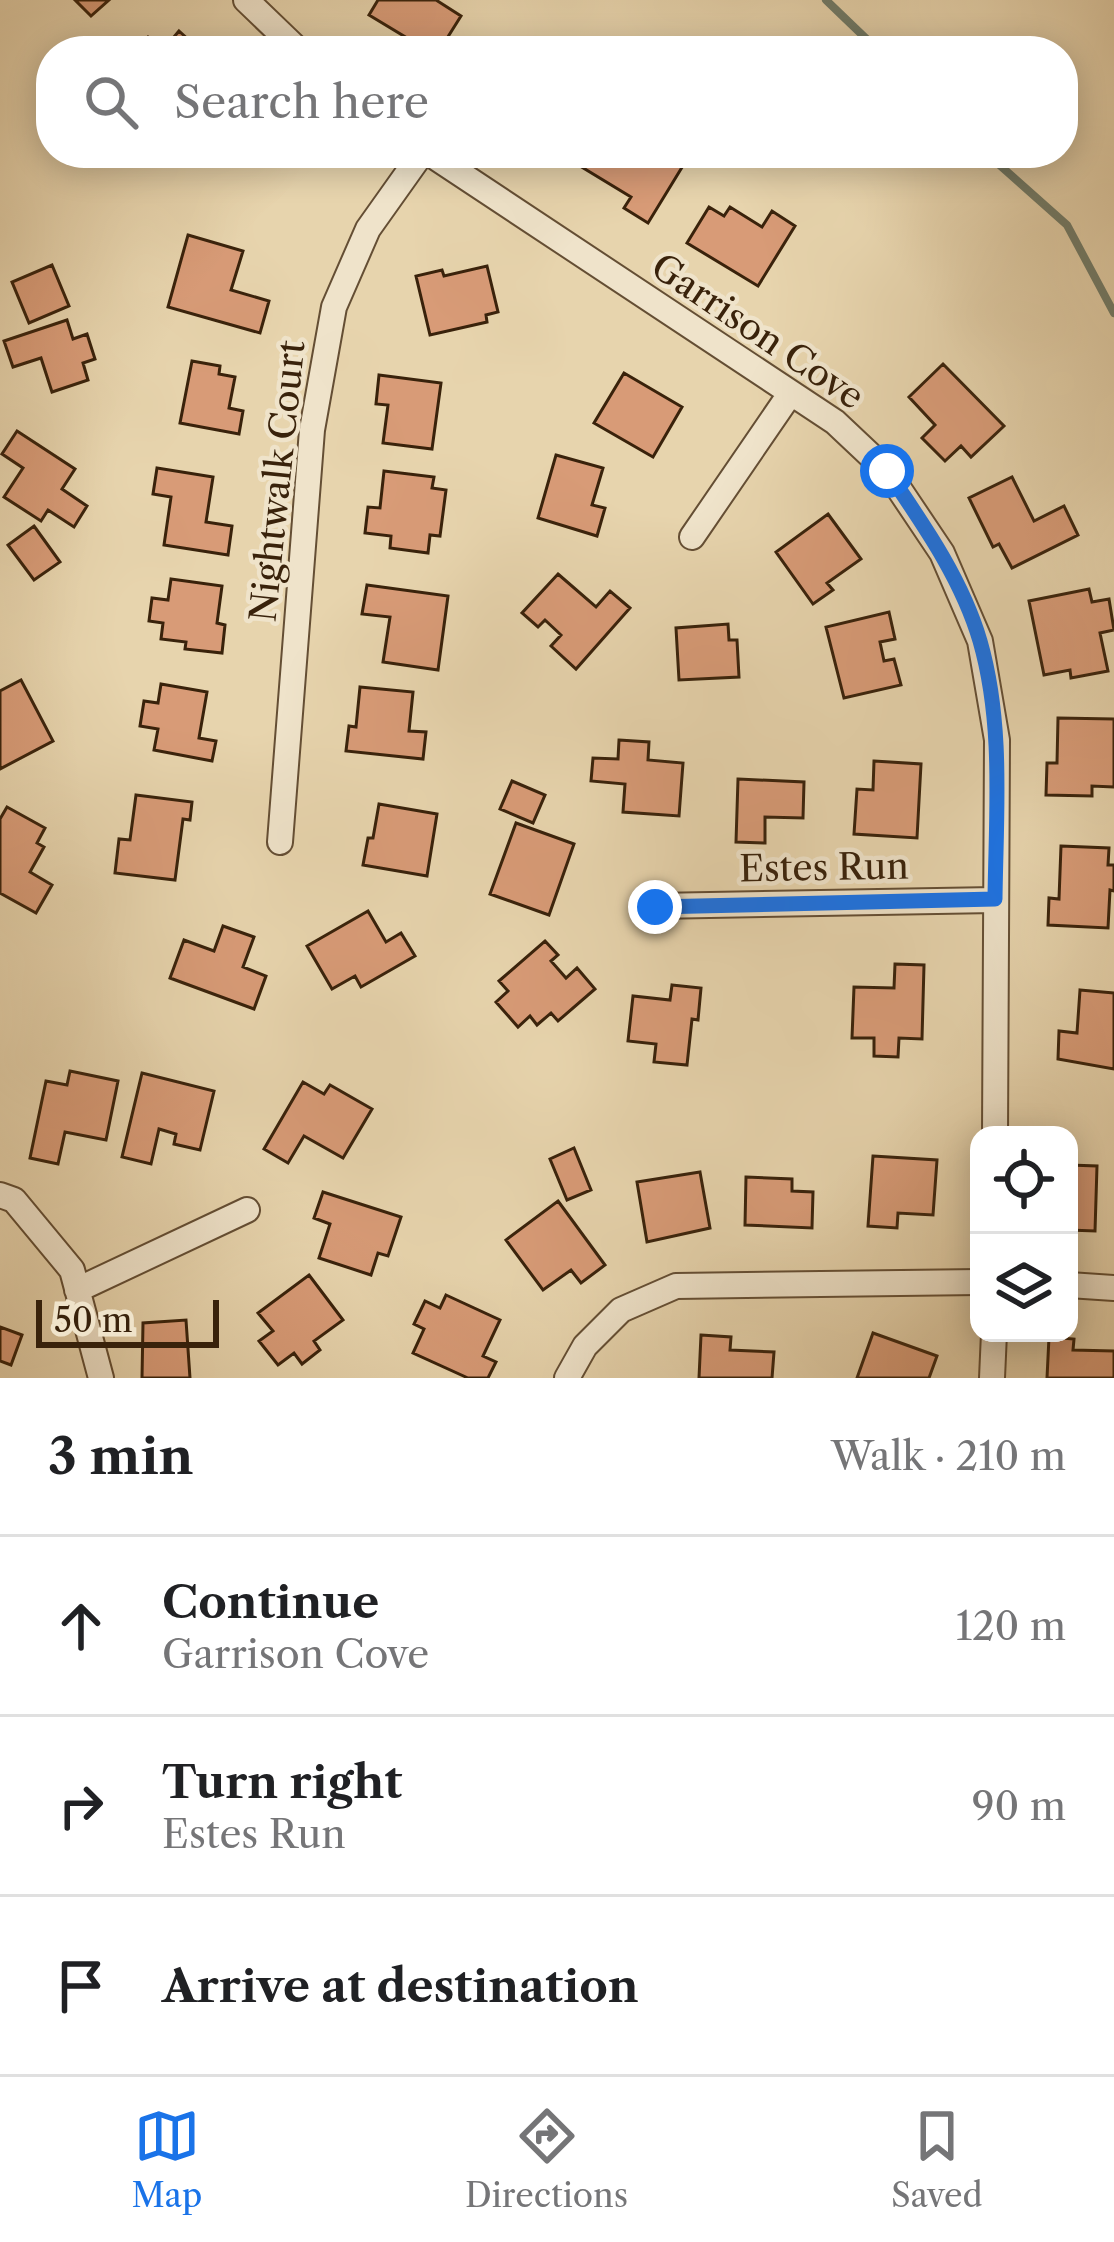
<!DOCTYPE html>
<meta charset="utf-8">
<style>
:root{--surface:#fff;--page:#f6f6f6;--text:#202124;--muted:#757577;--line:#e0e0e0;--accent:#1a73e8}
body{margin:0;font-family:"Libre Caslon Text",serif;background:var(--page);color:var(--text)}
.controls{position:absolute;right:36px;bottom:36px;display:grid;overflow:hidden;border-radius:24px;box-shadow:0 6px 30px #0003}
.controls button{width:108px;height:108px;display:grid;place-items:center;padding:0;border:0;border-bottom:3px solid var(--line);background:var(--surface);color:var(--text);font:60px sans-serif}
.scale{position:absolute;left:36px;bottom:30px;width:183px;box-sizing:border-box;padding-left:12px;border:6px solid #39220b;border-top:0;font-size:33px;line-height:42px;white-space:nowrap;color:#39220b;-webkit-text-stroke:9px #efe3ca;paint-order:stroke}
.stop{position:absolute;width:36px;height:36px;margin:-27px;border:9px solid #1a73e8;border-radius:50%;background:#fff}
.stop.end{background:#1a73e8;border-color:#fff;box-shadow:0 3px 12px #0008}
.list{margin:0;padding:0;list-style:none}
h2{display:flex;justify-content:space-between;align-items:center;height:156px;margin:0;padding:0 48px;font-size:51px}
h2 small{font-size:39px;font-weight:400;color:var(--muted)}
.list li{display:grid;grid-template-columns:78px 1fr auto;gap:36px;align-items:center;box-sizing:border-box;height:180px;padding:0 48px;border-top:3px solid var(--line)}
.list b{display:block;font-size:45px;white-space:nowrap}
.list p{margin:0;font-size:39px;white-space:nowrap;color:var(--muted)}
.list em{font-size:39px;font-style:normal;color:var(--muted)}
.icon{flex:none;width:66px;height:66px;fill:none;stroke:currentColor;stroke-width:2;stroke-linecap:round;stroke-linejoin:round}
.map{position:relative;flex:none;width:1114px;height:1378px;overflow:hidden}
.search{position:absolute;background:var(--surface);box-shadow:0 6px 30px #0003;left:36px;right:36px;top:36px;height:132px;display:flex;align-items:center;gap:30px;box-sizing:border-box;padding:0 42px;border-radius:48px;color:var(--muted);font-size:45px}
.sheet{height:696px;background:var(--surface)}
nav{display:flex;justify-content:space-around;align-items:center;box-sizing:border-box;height:168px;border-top:3px solid var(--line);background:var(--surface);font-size:33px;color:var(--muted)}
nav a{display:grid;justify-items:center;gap:6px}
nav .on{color:var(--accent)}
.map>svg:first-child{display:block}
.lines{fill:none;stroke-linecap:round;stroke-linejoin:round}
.stream{stroke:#717c6a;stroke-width:8}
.building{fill:#d89b77;stroke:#39220b;stroke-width:3}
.street-casing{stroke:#644e34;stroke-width:28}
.street{stroke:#efe3ca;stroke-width:24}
.route{stroke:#1a73e8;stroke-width:15}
.labels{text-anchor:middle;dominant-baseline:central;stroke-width:9;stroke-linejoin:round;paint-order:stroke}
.street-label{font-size:36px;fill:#39220b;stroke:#efe3ca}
</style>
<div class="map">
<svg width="1114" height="1378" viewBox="0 0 1114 1378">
<rect width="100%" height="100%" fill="#e7d4ad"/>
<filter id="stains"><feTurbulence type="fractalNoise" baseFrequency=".00167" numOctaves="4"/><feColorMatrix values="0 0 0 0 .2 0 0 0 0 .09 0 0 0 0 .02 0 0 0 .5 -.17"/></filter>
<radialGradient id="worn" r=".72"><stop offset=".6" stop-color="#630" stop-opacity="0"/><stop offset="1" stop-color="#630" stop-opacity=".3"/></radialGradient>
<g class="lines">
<path class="stream" d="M826 0 879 51
M986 153 1067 225 1114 313"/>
</g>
<path class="building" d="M75 0H109L91 16Z
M378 0H436L461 16 439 51H405L412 41 369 15Z
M179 31 201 51H135L148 37 163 50Z
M588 153H665L684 164 648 223 624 208 631 197 580 166Z
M709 207 724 216 730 207 762 227 772 211 795 226 758 286 687 243Z
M188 235 243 251 231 290 269 301 260 333 168 307Z
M52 265 69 306 29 323 12 282Z
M487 266 498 312 486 315 487 322 430 335 416 276 442 270 444 276Z
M67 320 73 339 87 334 95 359 83 363 88 380 52 392 41 358 13 367 4 341Z
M192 361 220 366 219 374 235 377 229 408 243 411 239 434 180 423Z
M943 364 1004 426 971 457 961 446 945 461 922 438 935 425 909 397Z
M624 373 682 407 653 457 594 423Z
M379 375 441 383 432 449 383 443 388 405 376 404Z
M17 431 75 469 62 489 87 506 74 527 48 510 41 521 4 497 23 468 2 454Z
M556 455 603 468 592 505 605 508 597 536 538 518Z
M157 468 213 477 206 522 232 526 228 555 164 545 171 497 153 494Z
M384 471 434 477 432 488 446 490 440 536 430 535 428 553 390 548 391 536 365 533 368 507 380 508Z
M1012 477 1034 521 1064 506 1078 535 1012 568 999 544 993 547 969 498Z
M828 514 861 559 827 583 833 590 813 604 776 552Z
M34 526 60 562 34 580 8 545Z
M558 574 596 607 610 591 630 608 576 669 551 646 561 635 545 620 538 627 522 613Z
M171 579 222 586 217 623 225 625 222 653 185 649 186 642 161 639 163 623 149 621 152 598 168 600Z
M367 585 448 596 438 670 383 662 390 617 362 614Z
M1089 589 1092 602 1109 599 1114 630 1100 633 1108 671 1071 678 1070 670 1044 675 1029 601Z
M889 612 895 639 880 642 884 661 894 659 901 685 844 698 826 627Z
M728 624 729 640H737L739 677 679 680 676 628Z
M21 680 53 741 0 769V691Z
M161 684 207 692 199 738 216 741 212 761 154 750 158 729 140 726 144 701 158 703Z
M360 687 413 692 409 731 426 732 423 759 346 751 349 726 356 727Z
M1058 718 1114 719V787L1092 786V796L1046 795 1047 763H1057Z
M619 740 649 742 648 760 683 763 679 816 623 812 625 784 591 781 593 758 618 759Z
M874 761 921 764 917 838 854 834 857 789 873 790Z
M738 779 804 782 803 818 765 817V843L736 842Z
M512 781 545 795 533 823 500 809Z
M136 795 192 802 190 820 183 819 175 880 115 873 119 839 130 840Z
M379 804 437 814 427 876 363 865 368 838H373Z
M7 807 45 828 37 843 44 847 30 872 52 885 36 913 0 893V819Z
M516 823 574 844 549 915 490 894Z
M1061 846 1109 848 1108 865H1114V891L1110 890 1108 928 1048 925 1049 898 1059 899Z
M368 911 386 942 401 933 415 956 361 987 355 976 332 989 307 946Z
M223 926 254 937 243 967 266 976 254 1009 170 978 184 940 214 951Z
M545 941 558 955 551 961 566 978 577 968 595 989 558 1021 551 1013 537 1025 530 1016 518 1027 496 1002 508 991 499 981Z
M895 964 924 965 922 1039 899 1038 898 1057 874 1056V1038H852L854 987 894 988Z
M672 985 701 988 698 1020 692 1019 687 1065 654 1062 656 1044 628 1041 633 996 670 1000Z
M1080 990 1114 993V1069L1058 1059 1059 1031 1077 1033Z
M70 1071 118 1081 106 1140 65 1132 58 1164 30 1158 46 1081 67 1085Z
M142 1073 214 1091 200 1150 174 1144 176 1134 159 1129 151 1164 122 1157Z
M303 1082 324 1094 330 1085 372 1109 343 1158 304 1136 288 1163 264 1149Z
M574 1148 591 1190 567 1200 550 1159Z
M873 1156 937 1160 933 1215 898 1213 897 1228 868 1226Z
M1069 1165 1097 1166 1095 1231 1069 1230Z
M700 1172 710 1228 647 1242 637 1182Z
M746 1177 792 1179V1191L813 1192 812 1228 745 1225Z
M323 1192 401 1217 388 1256 378 1253 371 1275 319 1258 330 1224 314 1218Z
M558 1201 605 1265 581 1283 571 1270 543 1290 506 1240Z
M309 1275 343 1320 314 1341 320 1350 302 1364 294 1353 278 1365 259 1341 273 1331 258 1313Z
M446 1295 500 1320 483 1356 496 1362 488 1378H468L413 1353 424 1329 414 1324 425 1301 440 1308Z
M186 1320 190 1378H142L143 1323Z
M0 1327 22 1335 11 1365 0 1361Z
M873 1333 937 1356 929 1378H857Z
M701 1335 731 1337 730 1350 774 1352 772 1378H699Z
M1049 1337 1074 1339 1073 1350 1114 1351V1378H1047Z"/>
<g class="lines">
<defs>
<path id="street" d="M246 0 299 51
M429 153 835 422 887 471 942 553 980 641 997 740 995 1135
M692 537 790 394
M280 842 312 430 334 307 368 229 422 153
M655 906 995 900
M0 1195 14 1200 72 1270 101 1378
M1069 1285 1114 1288
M77 1290 247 1210
M567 1378 585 1346 621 1310 676 1286 979 1282
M992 1378 994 1333"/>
</defs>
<use href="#street" class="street-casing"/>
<use href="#street" class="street"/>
</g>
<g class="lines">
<path class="route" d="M655 907 995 899C996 814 1004 724 980 641 962 579 923 524 887 471"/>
</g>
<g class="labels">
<g class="street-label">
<text transform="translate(758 331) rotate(34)">Garrison Cove</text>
<text transform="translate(277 481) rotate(-84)">Nightwalk Court</text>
<text transform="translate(824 867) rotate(-1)">Estes Run</text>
</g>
</g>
<rect width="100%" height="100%" filter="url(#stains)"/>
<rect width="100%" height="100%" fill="url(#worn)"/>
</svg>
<div class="controls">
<button><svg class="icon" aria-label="locate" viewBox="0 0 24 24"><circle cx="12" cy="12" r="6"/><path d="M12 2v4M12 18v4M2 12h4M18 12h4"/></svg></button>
<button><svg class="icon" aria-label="layers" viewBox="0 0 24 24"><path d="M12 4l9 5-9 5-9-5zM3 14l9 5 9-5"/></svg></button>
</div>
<div class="scale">50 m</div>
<div class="stop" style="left:887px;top:471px"></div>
<div class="stop end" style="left:655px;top:907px"></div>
<div class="search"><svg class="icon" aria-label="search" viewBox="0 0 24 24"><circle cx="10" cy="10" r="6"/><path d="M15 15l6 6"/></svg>Search here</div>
</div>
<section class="sheet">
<h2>3 min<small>Walk · 210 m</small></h2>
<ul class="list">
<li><svg class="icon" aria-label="ahead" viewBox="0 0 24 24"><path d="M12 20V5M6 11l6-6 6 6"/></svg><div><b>Continue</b><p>Garrison Cove</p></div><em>120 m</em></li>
<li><svg class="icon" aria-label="right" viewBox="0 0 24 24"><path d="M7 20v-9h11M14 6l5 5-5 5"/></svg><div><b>Turn right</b><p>Estes Run</p></div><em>90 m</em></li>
<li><svg class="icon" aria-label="arrive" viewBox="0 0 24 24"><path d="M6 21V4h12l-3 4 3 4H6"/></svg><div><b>Arrive at destination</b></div></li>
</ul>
</section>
<nav>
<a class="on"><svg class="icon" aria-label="map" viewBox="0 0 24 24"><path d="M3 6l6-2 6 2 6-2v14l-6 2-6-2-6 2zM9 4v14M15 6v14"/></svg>Map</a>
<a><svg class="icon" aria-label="directions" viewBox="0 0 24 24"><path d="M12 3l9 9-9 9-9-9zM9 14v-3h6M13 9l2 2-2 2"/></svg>Directions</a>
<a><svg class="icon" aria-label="saved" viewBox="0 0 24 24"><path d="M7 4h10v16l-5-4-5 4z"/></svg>Saved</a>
</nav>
